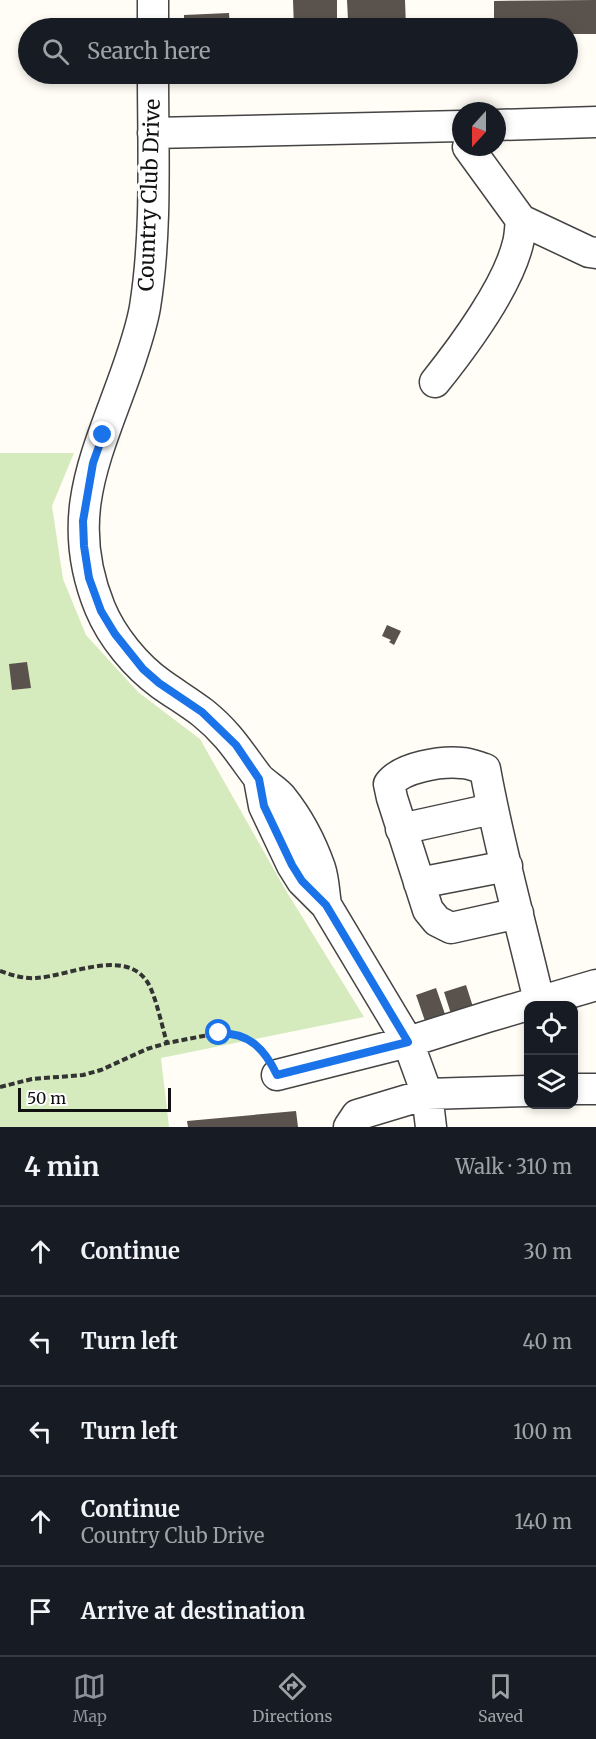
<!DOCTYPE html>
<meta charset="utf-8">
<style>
:root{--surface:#171b24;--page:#242831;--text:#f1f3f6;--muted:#9ea1a6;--line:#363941;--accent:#8c9099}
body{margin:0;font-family:Merriweather,serif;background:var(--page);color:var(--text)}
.controls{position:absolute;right:18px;bottom:18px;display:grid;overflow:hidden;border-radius:12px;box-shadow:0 3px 9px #0003}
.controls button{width:54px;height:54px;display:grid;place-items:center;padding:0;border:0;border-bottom:2px solid var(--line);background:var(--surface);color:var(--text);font:30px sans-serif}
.compass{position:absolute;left:452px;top:102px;width:54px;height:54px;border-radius:50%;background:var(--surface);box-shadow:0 3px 9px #0003;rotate:201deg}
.scale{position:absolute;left:18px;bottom:15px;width:153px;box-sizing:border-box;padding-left:6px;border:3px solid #111;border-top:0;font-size:16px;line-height:21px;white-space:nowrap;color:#111;-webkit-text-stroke:4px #fff;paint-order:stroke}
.stop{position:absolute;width:18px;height:18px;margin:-14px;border:4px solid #1a73e8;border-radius:50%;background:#fff}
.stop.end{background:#1a73e8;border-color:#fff;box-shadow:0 2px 6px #0008}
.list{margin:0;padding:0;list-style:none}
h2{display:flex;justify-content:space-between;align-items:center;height:78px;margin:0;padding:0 24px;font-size:26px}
h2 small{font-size:20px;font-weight:400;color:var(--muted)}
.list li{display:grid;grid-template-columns:39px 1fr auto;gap:18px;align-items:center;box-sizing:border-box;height:90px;padding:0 24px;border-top:2px solid var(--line)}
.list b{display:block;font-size:22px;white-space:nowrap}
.list p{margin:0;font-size:20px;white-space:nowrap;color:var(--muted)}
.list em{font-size:20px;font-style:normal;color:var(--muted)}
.icon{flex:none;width:33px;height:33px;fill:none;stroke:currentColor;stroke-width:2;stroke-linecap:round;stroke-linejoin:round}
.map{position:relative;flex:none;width:596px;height:1127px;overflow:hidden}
.search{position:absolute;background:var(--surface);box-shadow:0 3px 9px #0003;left:18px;right:18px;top:18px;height:66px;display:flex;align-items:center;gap:15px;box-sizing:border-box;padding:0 21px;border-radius:33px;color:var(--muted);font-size:22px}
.sheet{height:528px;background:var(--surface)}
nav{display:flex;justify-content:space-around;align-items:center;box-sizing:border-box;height:84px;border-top:2px solid var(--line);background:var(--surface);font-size:16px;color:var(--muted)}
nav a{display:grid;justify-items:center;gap:3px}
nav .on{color:var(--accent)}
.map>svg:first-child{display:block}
.green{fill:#d5ebbd}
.building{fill:#5a524d}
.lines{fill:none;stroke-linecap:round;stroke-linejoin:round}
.minor-casing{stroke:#444;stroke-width:33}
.path{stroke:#333;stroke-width:4;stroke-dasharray:6 3;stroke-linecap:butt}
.minor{stroke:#fff;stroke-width:30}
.route{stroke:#1a73e8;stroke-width:8}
.labels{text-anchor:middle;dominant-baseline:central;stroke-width:6;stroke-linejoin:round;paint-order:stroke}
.street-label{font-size:21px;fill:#111;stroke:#fff}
</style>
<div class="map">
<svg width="596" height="1127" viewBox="0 0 596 1127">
<rect width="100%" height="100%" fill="#fffdf5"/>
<path class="green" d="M0 453H74L52 506 63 579 86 635 138 692 200 739 285 889 364 1017 161 1058 169 1127H0Z"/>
<path class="building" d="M293 0H337V28H294Z
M347 0H405L406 28H357L348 20Z
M596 0V34H568V28H494V1Z
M229 13 230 28H184V15Z
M185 74H231V80L185 81Z
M387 625 401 631 394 645 389 642 391 640 382 636Z
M27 662 31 688 12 690 9 664Z
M466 985 474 1010 452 1017 444 992Z
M436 988 445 1014 425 1021 416 995Z
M296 1111 298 1127H188L187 1121Z"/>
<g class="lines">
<defs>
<path id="minor" d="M153 0V28
M153 74C153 150 157 232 145 307 142 325 136 343 130 361 100 450 61 513 100 608 112 637 136 666 161 684 175 694 190 703 203 713 229 734 239 752 258 777 265 785 276 790 282 798 298 818 312 845 320 868 324 880 324 893 326 905
M497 125 596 122
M153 133 461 126
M468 147 521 220
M435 382C463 347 508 286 518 243 520 236 520 227 521 220L589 252 596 253
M259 779 264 806 292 865 302 881 326 905 408 1042 427 1094 431 1127
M401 829 492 809
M419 883 507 866
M518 913 451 928 437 921 428 910 392 798 389 784C402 767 441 761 462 763 469 763 478 767 485 769 499 847 521 924 539 1001
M277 1075 408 1042 487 1017 596 985
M574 1089H596
M349 1127 357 1115 427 1094 528 1091"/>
</defs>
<use href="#minor" class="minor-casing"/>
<path class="path" d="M0 971C12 975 24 979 36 978 71 976 132 944 151 989 158 1006 162 1026 167 1043
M0 1087 32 1079 83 1075 101 1070 147 1049 167 1043 219 1033H233L245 1037 265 1055"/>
<use href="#minor" class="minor"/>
</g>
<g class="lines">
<path class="route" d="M103 435 93 463 83 521 84 546 89 578 101 611 115 634 143 669 159 683 202 712 236 745 259 779 264 806 292 865 302 881 326 905 408 1042 277 1075C264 1048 249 1033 219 1033"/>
</g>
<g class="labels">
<g class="street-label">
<text transform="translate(149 195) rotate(-88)">Country Club Drive</text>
</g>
</g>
</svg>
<div class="controls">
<button><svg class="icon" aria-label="locate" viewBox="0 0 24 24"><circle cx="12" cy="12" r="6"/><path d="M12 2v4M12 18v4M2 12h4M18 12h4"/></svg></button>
<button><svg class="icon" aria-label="layers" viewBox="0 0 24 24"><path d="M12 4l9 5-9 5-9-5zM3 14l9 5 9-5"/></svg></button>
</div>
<svg class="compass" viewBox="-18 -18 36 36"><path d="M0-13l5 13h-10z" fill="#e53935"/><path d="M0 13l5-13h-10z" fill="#9ea1a6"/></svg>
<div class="scale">50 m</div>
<div class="stop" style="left:219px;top:1033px"></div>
<div class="stop end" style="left:103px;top:435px"></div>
<div class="search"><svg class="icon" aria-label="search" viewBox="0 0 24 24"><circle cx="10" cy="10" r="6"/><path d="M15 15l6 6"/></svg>Search here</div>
</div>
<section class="sheet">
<h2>4 min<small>Walk · 310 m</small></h2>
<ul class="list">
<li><svg class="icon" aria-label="ahead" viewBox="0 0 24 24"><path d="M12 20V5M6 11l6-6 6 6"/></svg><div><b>Continue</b></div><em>30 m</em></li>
<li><svg class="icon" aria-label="left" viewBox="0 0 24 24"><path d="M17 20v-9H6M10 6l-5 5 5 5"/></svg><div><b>Turn left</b></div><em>40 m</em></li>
<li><svg class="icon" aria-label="left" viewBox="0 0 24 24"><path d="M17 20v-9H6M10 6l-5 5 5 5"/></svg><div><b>Turn left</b></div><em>100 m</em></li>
<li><svg class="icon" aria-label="ahead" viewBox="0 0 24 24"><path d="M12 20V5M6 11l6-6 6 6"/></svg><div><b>Continue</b><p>Country Club Drive</p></div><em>140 m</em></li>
<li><svg class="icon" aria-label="arrive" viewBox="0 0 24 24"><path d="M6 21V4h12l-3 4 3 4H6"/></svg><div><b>Arrive at destination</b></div></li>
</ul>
</section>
<nav>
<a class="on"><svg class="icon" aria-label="map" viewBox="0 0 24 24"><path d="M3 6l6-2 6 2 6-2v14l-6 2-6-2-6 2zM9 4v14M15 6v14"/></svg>Map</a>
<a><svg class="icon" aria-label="directions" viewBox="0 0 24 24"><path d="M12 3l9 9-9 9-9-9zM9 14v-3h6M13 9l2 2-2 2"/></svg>Directions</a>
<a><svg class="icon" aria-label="saved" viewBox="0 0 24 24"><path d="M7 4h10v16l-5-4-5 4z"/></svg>Saved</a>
</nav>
